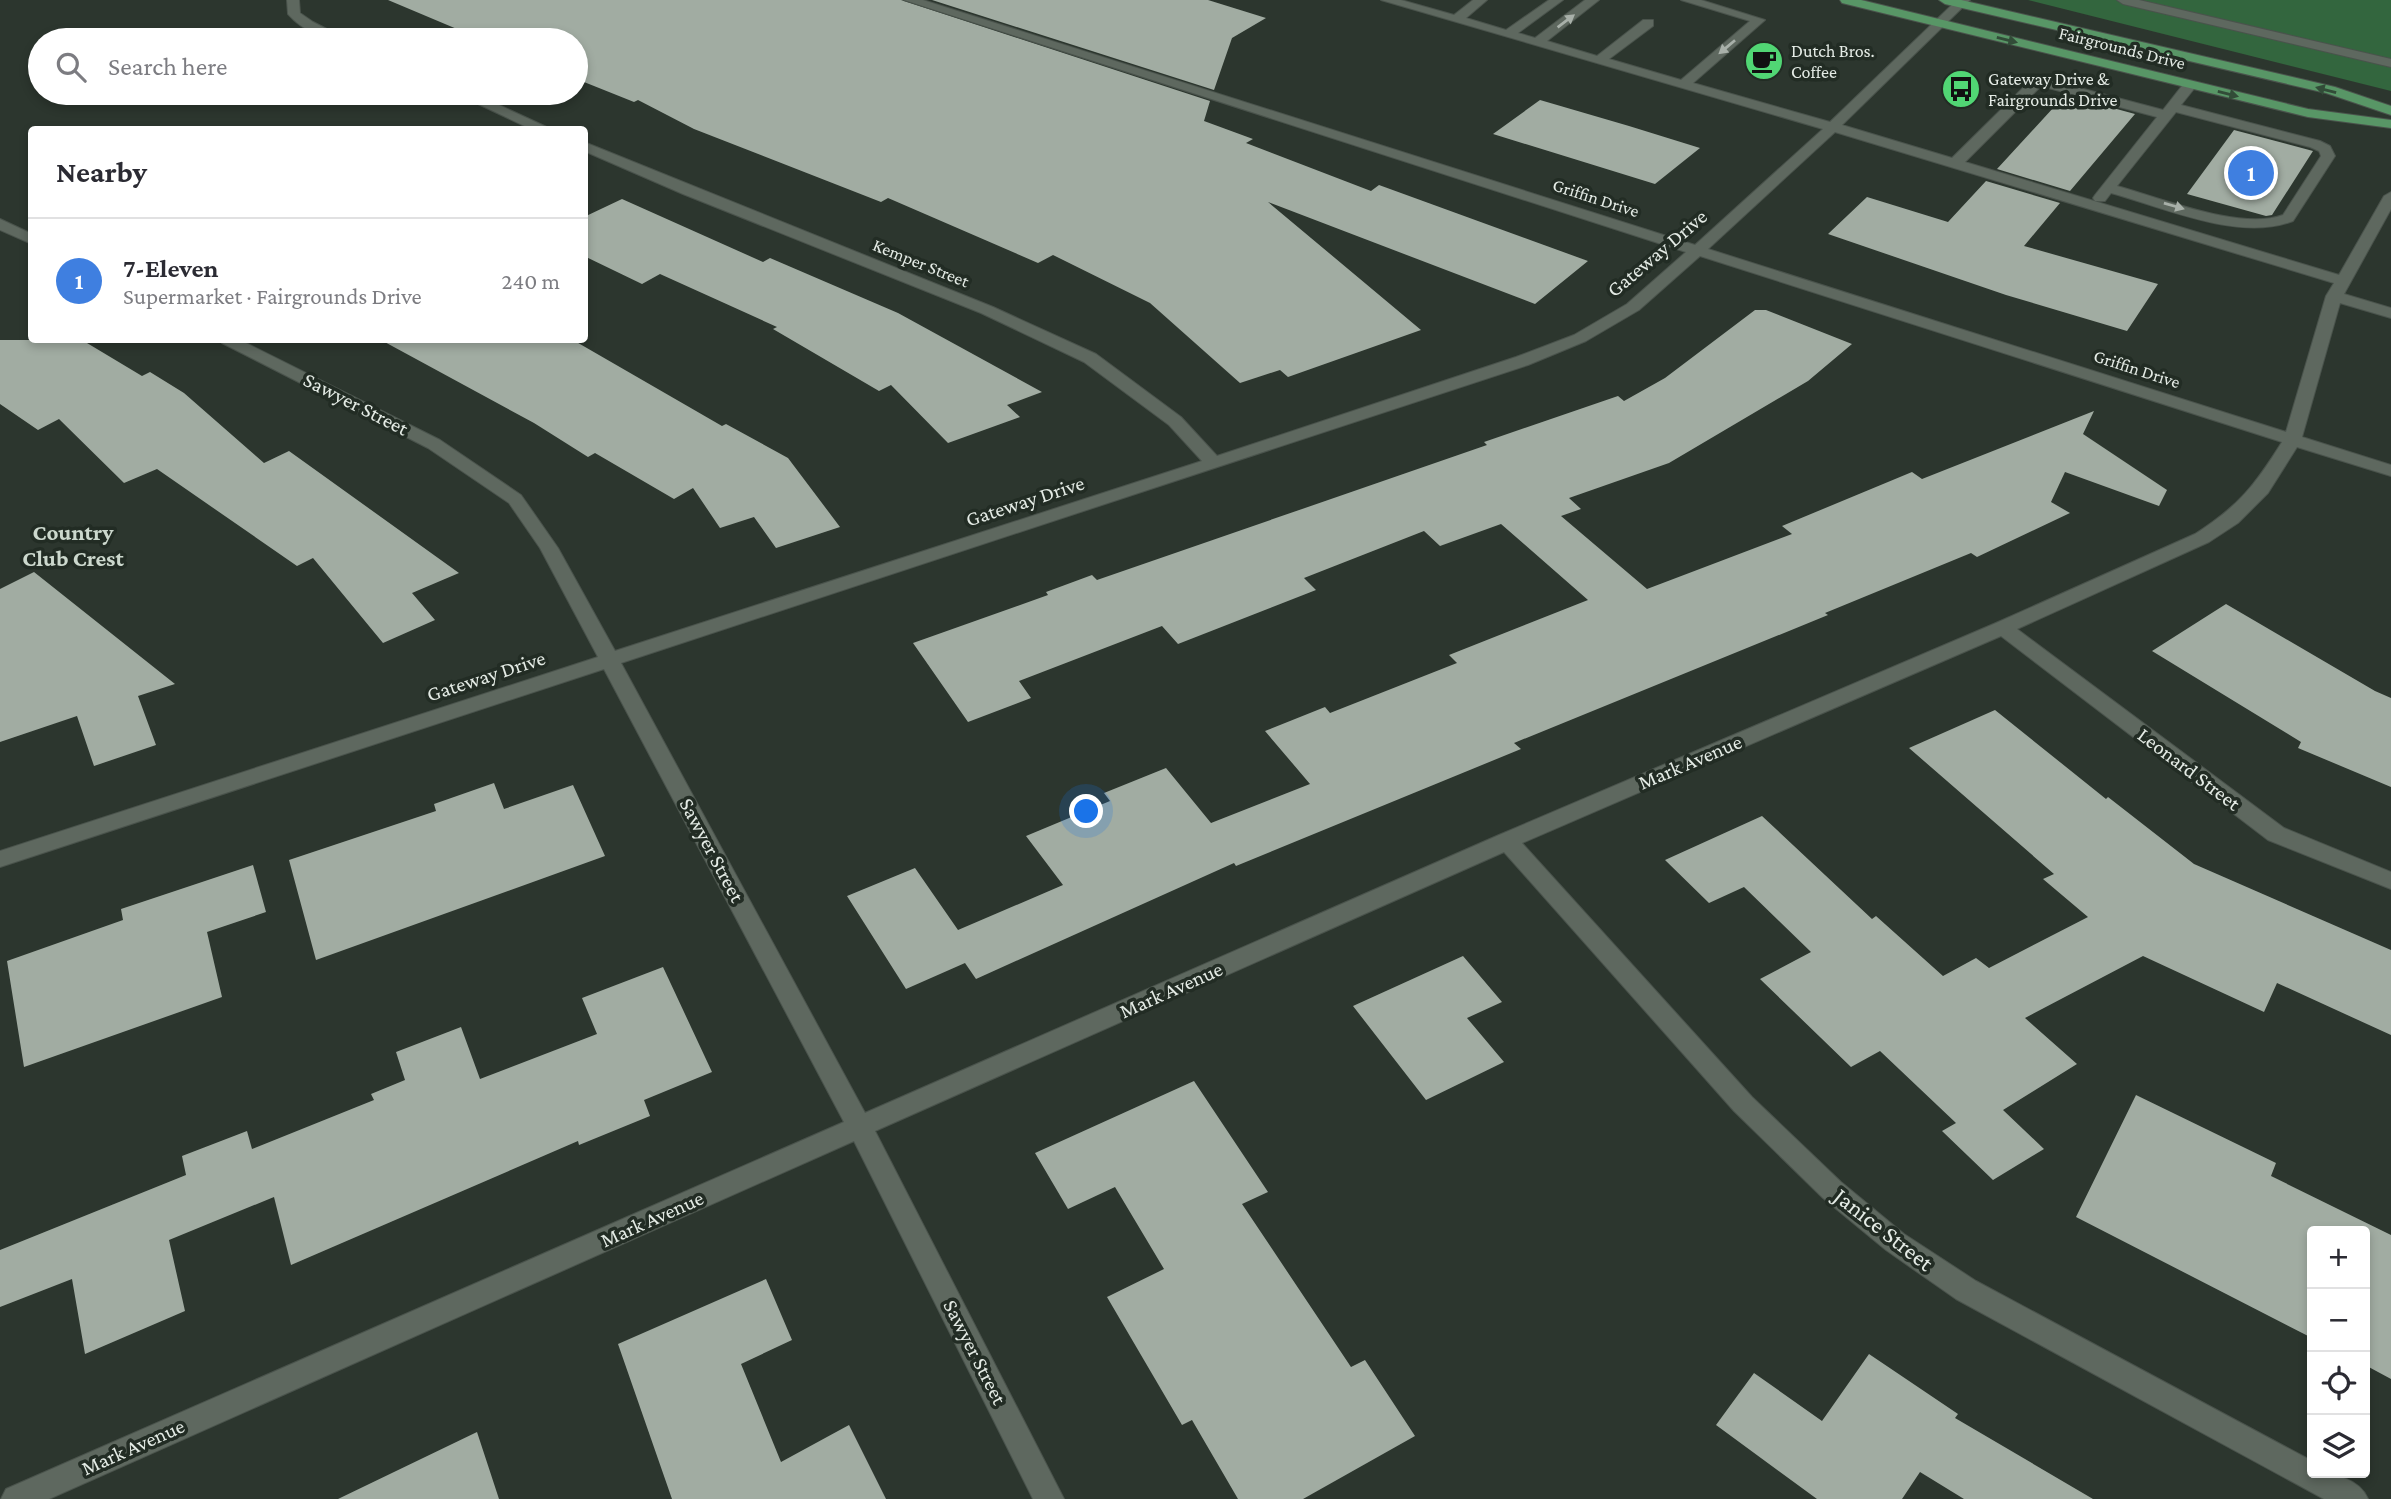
<!DOCTYPE html>
<meta charset="utf-8">
<style>
:root{--surface:#fff;--page:#f2f2f3;--text:#2b2b33;--muted:#7c7c81;--line:#e1e1e2;--accent:#3c7850}
body{margin:0;font-family:"Crimson Pro",serif;background:var(--page);color:var(--text)}
.controls{position:absolute;right:21px;bottom:21px;display:grid;overflow:hidden;border-radius:7px;box-shadow:0 4px 10px #0003}
.controls button{width:63px;height:63px;display:grid;place-items:center;padding:0;border:0;border-bottom:2px solid var(--line);background:var(--surface);color:var(--text);font:35px sans-serif}
.you{position:absolute;left:1087px;top:812px;width:24px;height:24px;margin:-18px;border:5px solid #fff;border-radius:50%;background:#1a73e8;box-shadow:0 0 0 10px #1a73e833}
.badge{display:grid;place-items:center;width:46px;height:46px;border-radius:50%;background:var(--accent);color:#fff;font-size:23px;font-weight:700}
.pin{position:absolute;translate:-50% -50%;border:4px solid #fff;box-shadow:0 2px 7px #0006}
.list{margin:0;padding:0;list-style:none}
h2{display:flex;justify-content:space-between;align-items:center;height:91px;margin:0;padding:0 28px;font-size:30px}
h2 small{font-size:23px;font-weight:400;color:var(--muted)}
.list li{display:grid;grid-template-columns:46px 1fr auto;gap:21px;align-items:center;box-sizing:border-box;height:126px;padding:0 28px;border-top:2px solid var(--line)}
.list b{display:block;font-size:26px;white-space:nowrap}
.list p{margin:0;font-size:23px;white-space:nowrap;color:var(--muted)}
.list em{font-size:23px;font-style:normal;color:var(--muted)}
.icon{flex:none;width:38px;height:38px;fill:none;stroke:currentColor;stroke-width:2;stroke-linecap:round;stroke-linejoin:round}
.map{position:relative;flex:none;width:2391px;height:1499px;overflow:hidden}
.search{position:absolute;background:var(--surface);box-shadow:0 4px 10px #0003;left:28px;top:28px;width:560px;height:77px;display:flex;align-items:center;gap:18px;box-sizing:border-box;padding:0 24px;border-radius:38px;color:var(--muted);font-size:26px}
.panel{position:absolute;background:var(--surface);box-shadow:0 4px 10px #0003;left:28px;top:126px;width:560px;height:217px;border-radius:7px}
.map>svg:first-child{display:block}
.green{fill:#33663e}
.building{fill:#a1aca2}
.lines{fill:none;stroke-linecap:round;stroke-linejoin:round}
.minor-casing{stroke:#4a534c;stroke-width:2}
.major-casing{stroke:#4a534c;stroke-width:2}
.minor{fill:#5e685f;fill-rule:evenodd}
.major{fill:#589666;fill-rule:evenodd}
.oneway{fill:#a8b0a9}
.oneway2{fill:#324c38}
.labels{text-anchor:middle;dominant-baseline:central;stroke-width:7;stroke-linejoin:round;paint-order:stroke}
.far-street-label{font-size:18px;fill:#e4ebe5;stroke:#222c24}
.far-poi-label{font-size:18px;fill:#e4ebe5;stroke:#222c24;text-anchor:start}
.street-label{font-size:21px;fill:#e4ebe5;stroke:#222c24}
.neighbourhood-label{font-size:23px;font-weight:bold;fill:#ccd8cd;stroke:#222c24}
.near-street-label{font-size:24px;fill:#e4ebe5;stroke:#222c24}
</style>
<div class="map">
<svg width="2391" height="1499" viewBox="0 0 2391 1499">
<rect width="100%" height="100%" fill="#2c362e"/>
<path class="green" d="M2028 0H2391V91Z"/>
<path class="building" d="M388 0H901L1210 101 1204 121 1253 139 1246 143 1371 191 1379 185 1588 261 1535 304 1268 202 1421 330 1288 377 1280 370 1240 383 1150 303 1053 255 1038 263 888 198 881 202 694 129 638 100 634 102 584 82V71L576 74V40H483Z
M932 0H1208L1266 18 1232 38 1214 90Z
M2065 95 2135 114 2070 191 1997 169Z
M1540 100 1629 126 1700 148 1655 184 1493 134Z
M2234 130 2313 151 2272 215 2266 216 2187 194Z
M1986 181 2060 203 2024 246 2158 284 2127 331 2006 295 1828 234 1867 197 1948 222Z
M622 199 763 262 770 258 898 313 1042 392 1007 405 1020 417 948 443 891 385 879 391 773 329 777 327 660 274 642 284 584 256V217Z
M1755 310H1766L1852 344 1808 381 1669 463 1569 498 1581 509 1561 516 1647 589 1792 534 1782 526 1912 472 1922 479 2094 411 2083 434 2167 490 2159 506 2065 472 2051 502 2070 513 1977 557 1971 553 1825 613 1828 615 1514 743 1521 749 1236 866 1234 863 976 979 965 963 906 989 847 896 915 868 958 930 1063 885 1026 836 1110 801 1104 793 1166 768 1211 823 1310 784 1265 731 1325 707 1330 713 1457 663 1449 655 1588 600 1501 524 1440 546 1424 531 1304 578 1316 590 1178 644 1162 626 1019 681 1031 698 968 722 913 643 1048 595 1046 592 1092 575 1097 580 1487 445 1484 442 1618 396 1624 401 1665 378Z
M0 340H82L142 376 150 372 184 393 264 463 289 451 459 573 412 593 435 620 383 643 313 558 297 566 157 469 124 483 59 419 38 430 0 404Z
M381 340H573L722 426 726 424 788 458 840 527 776 548 754 517 720 528 693 488 674 499 595 453 588 457 534 423Z
M34 572 175 684 138 696 156 745 94 766 77 716 0 742V589Z
M2226 604 2375 691 2391 698V787L2298 748 2301 742 2152 651Z
M1995 710 2106 799 2108 797 2194 864 2391 950V1035L2277 983 2264 1012 2143 956 2025 1018 2077 1064 2003 1110 2044 1149 1993 1180 1942 1131 1956 1123 1880 1051 1851 1067 1760 979 1811 952 1744 887 1709 903 1665 860 1762 816 1872 919 1876 916 1943 976 1976 958 1989 968 2088 917 2043 879 2054 874 1909 748Z
M494 783 504 809 573 785 605 856 316 960 289 860 436 811 434 804Z
M253 865 266 912 207 932 222 997 24 1067 7 961 123 920 121 909Z
M1463 956 1502 1002 1467 1018 1504 1062 1426 1100 1353 1006Z
M663 967 712 1072 644 1100 650 1116 579 1145 578 1141 291 1265 274 1197 169 1240 185 1311 85 1354 72 1279 0 1307V1250L186 1175 182 1156 247 1131 252 1149 374 1100 371 1094 405 1080 396 1052 461 1027 480 1079 597 1034 582 998Z
M1194 1081 1268 1192 1242 1204 1351 1367 1365 1360 1415 1436 1303 1499H1238L1192 1420 1182 1425 1107 1297 1164 1269 1115 1187 1068 1209 1035 1153Z
M2136 1095 2276 1163 2271 1176 2391 1235V1379L2365 1365V1231H2312V1338L2076 1217Z
M766 1279 792 1340 741 1364 781 1462 849 1425 886 1499H672L618 1344Z
M1869 1354 1958 1414 1955 1418 2093 1499H1964L1920 1472 1902 1499H1817L1716 1425 1754 1373 1822 1421Z
M477 1432 499 1499H338Z"/>
<g class="lines">
<defs>
<path id="minor" d="M287 0H299L300 13 313 22 348 40C326 41 303 31 288 14Z
M904 0H923L1695 245 1823 129 1381 0H1401L1454 15 1473 0H1487L1466 18 1506 30 1549 0H1563L1518 33 1535 38 1585 0H1599L1547 41 1597 56 1643 20H1653V26L1609 59 1681 80 1750 21 1681 0H1701L1765 20 1693 83 1830 122 1957 0H1970L1842 125 1952 158 2033 78 2038 77 2163 110 2185 82H2195L2197 85 2181 105 2320 141 2330 146 2335 156 2293 221C2240 242 2165 208 2111 193L2105 201H2095L2093 198 2095 195 2157 117 2041 86 1965 162 2339 275 2384 196 2391 192V209L2344 294 2391 308V318L2340 303 2302 437 2391 465V476L2297 447 2268 493 2238 523 2209 542 2017 629 2284 828 2391 872V889L2268 840 2001 636 1522 843 1752 1097 1841 1182 1904 1234 1976 1281 2312 1461V1473C2333 1473 2359 1478 2368 1499H2324L1956 1299 1886 1250 1823 1198 1734 1111 1504 852 875 1131 1064 1499H1033L854 1141 49 1499H1L6 1489 844 1122 604 669 0 867V851L598 657 540 548 509 503 428 448 222 343 220 340H240L440 440 521 495 558 548 615 651 1202 461 1169 425 1084 362 981 313 683 194 584 151V142L993 307 1096 354 1181 417 1217 456 1516 357 1574 335 1627 304 1686 252ZM2176 112 2310 147 2319 151 2321 156 2283 215C2241 231 2161 198 2117 186ZM1835 132 2334 283 2326 296 2286 432 1708 249ZM1700 256 2282 442C2255 485 2239 506 2195 534L1996 623 1499 835 865 1113 621 663 1528 365 1586 341 1639 310Z
M2117 0H2139L2391 59V67L2123 4Z
M455 93H473L553 130H533Z
M0 219 32 234V244L0 230Z"/>
<path id="major" d="M1840 0H1861L2308 109 2391 120V128L2308 117 1842 3Z
M1939 0H1961L2335 87 2391 106V115L2326 93 1945 4Z"/>
</defs>
<use href="#minor" class="minor-casing"/>
<use href="#major" class="major-casing"/>
<use href="#minor" class="minor"/>
<use href="#major" class="major"/>
</g>
<defs><path id="oneway-solid" d="M-6-.8H1V-3.2L6.5 0L1 3.2V.8H-6Z" transform="scale(1.75)"/></defs>
<g class="oneway">
<use href="#oneway-solid" transform="translate(1566 21) rotate(-37)"/>
<use href="#oneway-solid" transform="translate(1727 47) rotate(140)"/>
<use href="#oneway-solid" transform="translate(2174 206) rotate(16)"/>
</g>
<g class="oneway2">
<use href="#oneway-solid" transform="translate(2007 40) rotate(14)"/>
<use href="#oneway-solid" transform="translate(2326 90) rotate(-165)"/>
<use href="#oneway-solid" transform="translate(2228 94) rotate(14)"/>
</g>
<defs>
<symbol id="cafe-disc" viewBox="-11 -11 22 22"><circle r="9.5" fill="#51d674" stroke="#222c24"/><path d="M-5.5-4.5H6V0H3Q3 3.5 0 3.5H-2.5Q-5.5 3.5-5.5 0ZM3-3.2v2h1.7v-2ZM-6 4.5H4V6H-6Z" fill="#111"/></symbol>
<symbol id="bus-disc" viewBox="-11 -11 22 22"><circle r="9.5" fill="#51d674" stroke="#222c24"/><path d="M-5-6H5V4H4V6H2V4H-2V6H-4V4H-5ZM-3.5-4V0h7V-4ZM-3.5 1.2v1.5H-2V1.2ZM2 1.2v1.5H3.5V1.2Z" fill="#111"/></symbol>
</defs>
<g fill-rule="evenodd">
<use href="#cafe-disc" x="1742" y="39" width="44" height="44"/>
<use href="#bus-disc" x="1939" y="67" width="44" height="44"/>
</g>
<g class="labels">
<g class="far-street-label">
<text transform="translate(2122 48) rotate(14)">Fairgrounds Drive</text>
<text transform="translate(1596 198) rotate(18)">Griffin Drive</text>
<text transform="translate(921 263) rotate(22)">Kemper Street</text>
<text transform="translate(2137 369) rotate(18)">Griffin Drive</text>
</g>
<g class="far-poi-label">
<text x="1791" y="51">Dutch Bros.<tspan x="1791" dy="21">Coffee</tspan></text>
<text x="1988" y="79">Gateway Drive &amp;<tspan x="1988" dy="21">Fairgrounds Drive</tspan></text>
</g>
<g class="street-label">
<text transform="translate(1657 253) rotate(-40)">Gateway Drive</text>
<text transform="translate(356 404) rotate(27)">Sawyer Street</text>
<text transform="translate(1025 501) rotate(-18)">Gateway Drive</text>
<text transform="translate(486 676) rotate(-18)">Gateway Drive</text>
<text transform="translate(1690 762) rotate(-23)">Mark Avenue</text>
<text transform="translate(2189 769) rotate(37)">Leonard Street</text>
<text transform="translate(712 850) rotate(62)">Sawyer Street</text>
<text transform="translate(1171 990) rotate(-24)">Mark Avenue</text>
<text transform="translate(652 1219) rotate(-24)">Mark Avenue</text>
<text transform="translate(975 1352) rotate(63)">Sawyer Street</text>
<text transform="translate(133 1447) rotate(-24)">Mark Avenue</text>
</g>
<g class="neighbourhood-label">
<text x="73" y="532">Country<tspan x="73" dy="26">Club Crest</tspan></text>
</g>
<g class="near-street-label">
<text transform="translate(1884 1229) rotate(38)">Janice Street</text>
</g>
</g>
</svg>
<div class="controls">
<button>+</button>
<button>−</button>
<button><svg class="icon" aria-label="locate" viewBox="0 0 24 24"><circle cx="12" cy="12" r="6"/><path d="M12 2v4M12 18v4M2 12h4M18 12h4"/></svg></button>
<button><svg class="icon" aria-label="layers" viewBox="0 0 24 24"><path d="M12 4l9 5-9 5-9-5zM3 14l9 5 9-5"/></svg></button>
</div>
<div class="you"></div>
<div class="pin badge" style="left:2251px;top:173px;background:#3f7fe0">1</div>
<div class="search"><svg class="icon" aria-label="search" viewBox="0 0 24 24"><circle cx="10" cy="10" r="6"/><path d="M15 15l6 6"/></svg>Search here</div>
<section class="panel">
<h2>Nearby<small></small></h2>
<ul class="list">
<li><span class="badge" style="background:#3f7fe0">1</span><div><b>7-Eleven</b><p>Supermarket · Fairgrounds Drive</p></div><em>240 m</em></li>
</ul>
</section>
</div>
